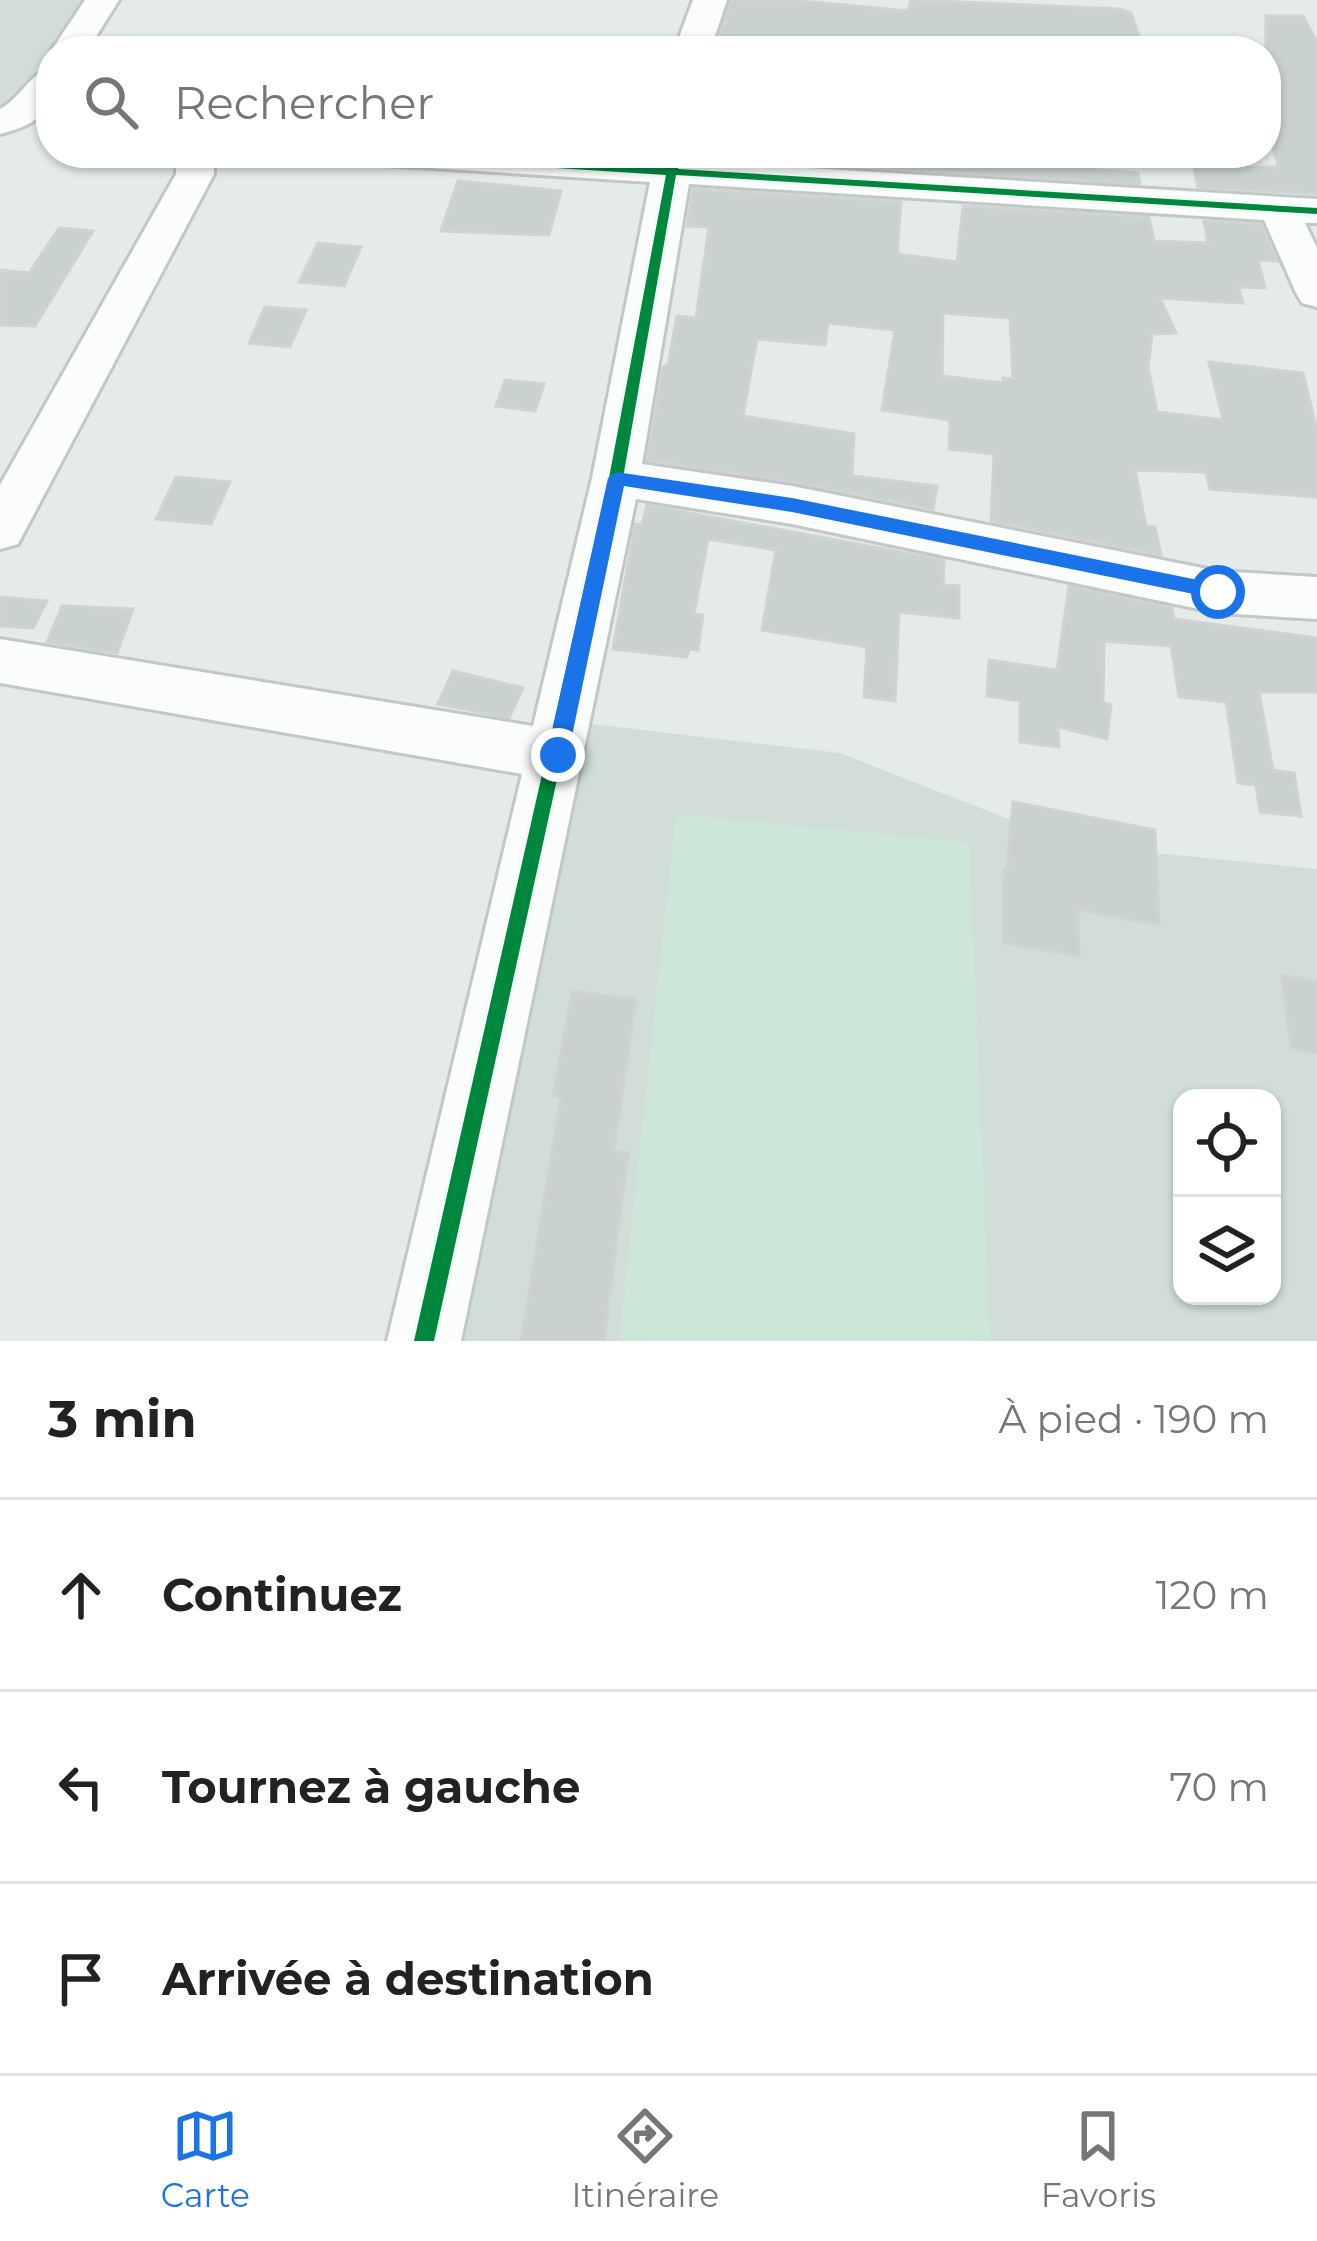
<!DOCTYPE html>
<html lang="fr">
<meta charset="utf-8">
<style>
:root{--surface:#fff;--page:#f6f6f6;--text:#222;--muted:#767676;--line:#e0e0e0;--accent:#1a73e8}
body{margin:0;font-family:Montserrat,sans-serif;background:var(--page);color:var(--text)}
.controls{position:absolute;right:36px;bottom:36px;display:grid;overflow:hidden;border-radius:24px;box-shadow:0 3px 9px #0004}
.controls button{width:108px;height:108px;display:grid;place-items:center;padding:0;border:0;border-bottom:3px solid var(--line);background:var(--surface);color:var(--text);font:60px sans-serif}
.stop{position:absolute;width:36px;height:36px;margin:-27px;border:9px solid #1a73e8;border-radius:50%;background:#fff}
.stop.end{background:#1a73e8;border-color:#fff;box-shadow:0 3px 12px #0008}
.list{margin:0;padding:0;list-style:none}
h2{display:flex;justify-content:space-between;align-items:center;height:156px;margin:0;padding:0 48px;font-size:51px}
h2 small{font-size:39px;font-weight:400;color:var(--muted)}
.list li{display:grid;grid-template-columns:78px 1fr auto;gap:36px;align-items:center;box-sizing:border-box;height:192px;padding:0 48px;border-top:3px solid var(--line)}
.list b{display:block;font-size:45px;white-space:nowrap}
.list em{font-size:39px;font-style:normal;color:var(--muted)}
.icon{flex:none;width:66px;height:66px;fill:none;stroke:currentColor;stroke-width:2;stroke-linecap:round;stroke-linejoin:round}
.map{position:relative;flex:none;width:1317px;height:1341px;overflow:hidden}
.search{position:absolute;background:var(--surface);box-shadow:0 3px 9px #0004;left:36px;right:36px;top:36px;height:132px;display:flex;align-items:center;gap:30px;box-sizing:border-box;padding:0 42px;border-radius:48px;color:var(--muted);font-size:45px}
.sheet{height:732px;background:var(--surface)}
nav{display:flex;justify-content:space-around;align-items:center;box-sizing:border-box;height:168px;border-top:3px solid var(--line);background:var(--surface);font-size:33px;color:var(--muted)}
nav a{display:grid;justify-items:center;gap:6px}
nav .on{color:var(--accent)}
.map>svg:first-child{display:block}
.built{fill:#d1ddd9;fill-rule:evenodd}
.green{fill:#cce6d7}
.building{fill:#cad2d0;stroke:#cdd4d2;stroke-width:3;fill-rule:evenodd}
.lines{fill:none;stroke-linecap:round;stroke-linejoin:round}
.minor-casing{stroke:#c1c8c6;stroke-width:6}
.minor{fill:#fbfcfc;fill-rule:evenodd}
.cycleway-casing{stroke:#f3faf7;stroke-width:7}
.cycleway{fill:#00873e;fill-rule:evenodd}
.route{fill:#1a73e8}
</style>
<div class="map">
<svg width="1317" height="1341" viewBox="0 0 1317 1341">
<rect width="100%" height="100%" fill="#e4ebe9"/>
<path class="built" d="M0 0H95L51 51V68L30 101 0 113Z
M583 723 840 753 1075 845 1317 869V1341H463ZM1182 1098H1272V1296H1182Z"/>
<path class="green" d="M676 814 969 842 990 1341H619Z"/>
<path class="building" d="M731 0H791L908 11 911 0 1120 9 1131 13 1144 51H725L723 39H719Z
M1266 16H1303L1317 42V194L1198 187 1194 168 1279 167 1266 127Z
M790 153 1006 154 1029 158 1030 165 1138 173 1140 184 791 162Z
M458 181 561 191 549 235 441 231Z
M693 189 901 202 897 254 957 262 963 206 1149 217 1154 241 1208 243 1204 221 1261 224 1277 261 1258 260 1265 288 1238 287 1243 303 1160 298 1176 333 1152 334 1148 367 1157 412 1223 420 1209 362 1303 373 1317 431V497L1210 489 1206 472 1135 470 1146 526 1155 527 1161 555 991 521 994 454 949 449 950 420 882 410 895 330 828 323 825 345 757 339 743 416 854 434 852 476 937 486 933 509 793 482 647 460 663 367 668 365 677 316 696 318 709 227 687 226ZM943 313 1010 318 1013 379 1003 378V383L942 376Z
M59 228 93 231 35 326 0 325V270L29 273Z
M318 243 361 247 344 286 299 282Z
M265 307 306 310 290 347 249 343Z
M505 380 544 384 535 411 496 406Z
M176 477 230 482 211 524 156 519Z
M647 505 944 560 943 585 959 586V618L899 612 895 701 864 697 867 647 762 630 776 550 708 539 694 614 703 615 698 650 689 649 687 657 613 649 635 524 642 525Z
M1069 586 1172 608 1174 619 1317 638V692H1259L1273 770 1294 773 1301 816 1260 812 1256 785 1238 783 1226 702 1179 697 1171 646 1104 641 1103 703 1111 705 1107 739 1058 727 1059 747 1020 742V701L987 696 989 660 1057 670Z
M0 597 47 601 33 628 0 626Z
M62 606 133 609 117 653 47 642Z
M453 671 523 688 509 718 438 704Z
M1013 802 1155 830 1159 925 1078 910 1079 956 1003 943 1004 870 1007 871Z
M1282 976 1317 981V1053L1291 1049Z
M572 991 636 999 614 1151 628 1153 604 1341H521L561 1097 553 1096Z"/>
<g class="lines">
<defs>
<path id="minor" d="M85 0H119L87 51H51Z
M693 0H727L710 51H674Z
M51 68C51 111 44 123 0 134V109C21 98 29 74 51 68Z
M176 153H214V174L18 544 0 549V485L176 174Z
M348 153H558L655 159 656 153H694L693 161 1317 199V223H1305L1317 248V307L1302 303 1296 293 1264 220 689 184 642 464 792 486 1218 571 1317 577V619L1218 613 792 524 636 499 461 1341H387L522 774 0 683V639L533 726 592 478 650 182 367 164 353 161Z"/>
</defs>
<use href="#minor" class="minor-casing"/>
<use href="#minor" class="minor"/>
<defs>
<path id="cycleway" d="M362 153H420L667 168 670 153H680L678 169 1317 208V214L676 175 623 478 434 1341H414L609 478 666 175 367 156Z"/>
</defs>
<use href="#cycleway" class="cycleway-casing"/>
<use href="#cycleway" class="cycleway"/>
</g>
<path class="route" d="M616 472 792 498 1218 584 1227 592 1218 599 792 512 624 486 568 755 558 764 547 755 608 478Z"/>
</svg>
<div class="controls">
<button><svg class="icon" aria-label="locate" viewBox="0 0 24 24"><circle cx="12" cy="12" r="6"/><path d="M12 2v4M12 18v4M2 12h4M18 12h4"/></svg></button>
<button><svg class="icon" aria-label="layers" viewBox="0 0 24 24"><path d="M12 4l9 5-9 5-9-5zM3 14l9 5 9-5"/></svg></button>
</div>
<div class="stop" style="left:1218px;top:592px"></div>
<div class="stop end" style="left:558px;top:755px"></div>
<div class="search"><svg class="icon" aria-label="search" viewBox="0 0 24 24"><circle cx="10" cy="10" r="6"/><path d="M15 15l6 6"/></svg>Rechercher</div>
</div>
<section class="sheet">
<h2>3 min<small>À pied · 190 m</small></h2>
<ul class="list">
<li><svg class="icon" aria-label="ahead" viewBox="0 0 24 24"><path d="M12 20V5M6 11l6-6 6 6"/></svg><div><b>Continuez</b></div><em>120 m</em></li>
<li><svg class="icon" aria-label="left" viewBox="0 0 24 24"><path d="M17 20v-9H6M10 6l-5 5 5 5"/></svg><div><b>Tournez à gauche</b></div><em>70 m</em></li>
<li><svg class="icon" aria-label="arrive" viewBox="0 0 24 24"><path d="M6 21V4h12l-3 4 3 4H6"/></svg><div><b>Arrivée à destination</b></div></li>
</ul>
</section>
<nav>
<a class="on"><svg class="icon" aria-label="map" viewBox="0 0 24 24"><path d="M3 6l6-2 6 2 6-2v14l-6 2-6-2-6 2zM9 4v14M15 6v14"/></svg>Carte</a>
<a><svg class="icon" aria-label="directions" viewBox="0 0 24 24"><path d="M12 3l9 9-9 9-9-9zM9 14v-3h6M13 9l2 2-2 2"/></svg>Itinéraire</a>
<a><svg class="icon" aria-label="saved" viewBox="0 0 24 24"><path d="M7 4h10v16l-5-4-5 4z"/></svg>Favoris</a>
</nav>
